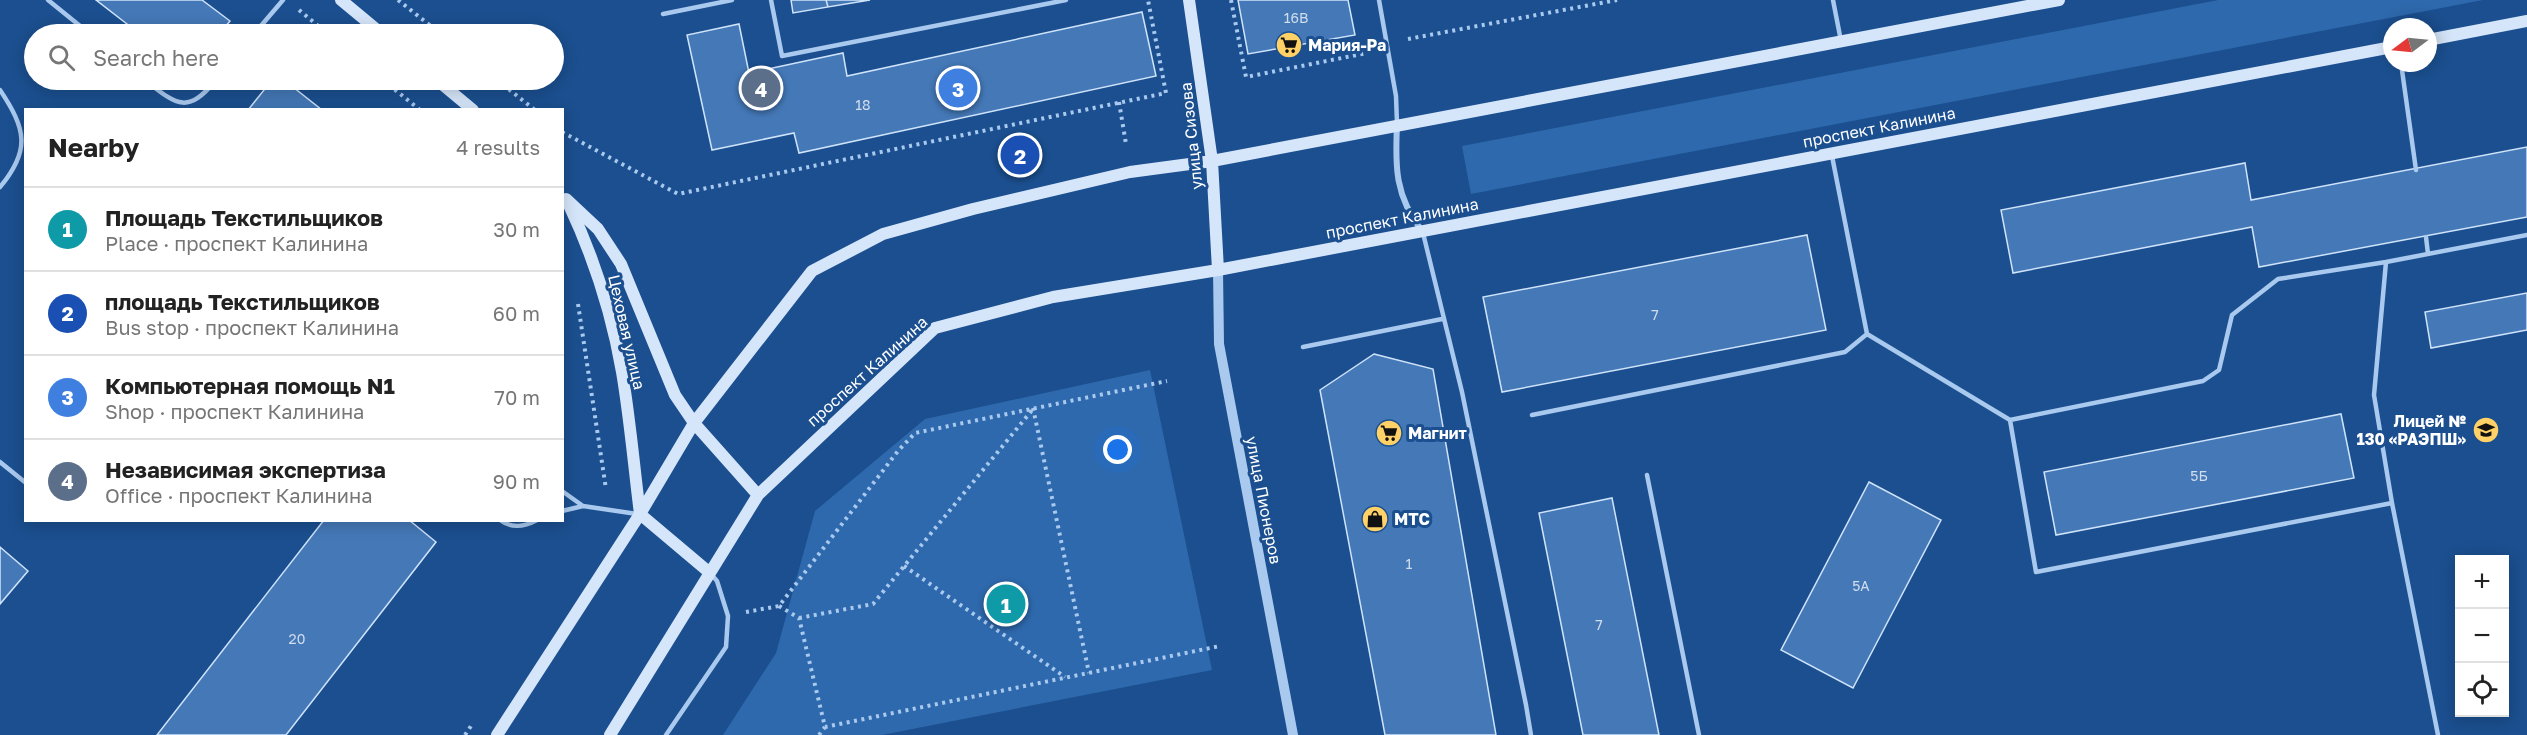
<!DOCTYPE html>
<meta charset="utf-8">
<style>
:root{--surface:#fff;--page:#f6f6f6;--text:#222;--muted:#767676;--line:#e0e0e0;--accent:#857141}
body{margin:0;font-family:"Golos Text",sans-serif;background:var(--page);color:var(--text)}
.controls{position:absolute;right:18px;bottom:18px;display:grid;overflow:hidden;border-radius:0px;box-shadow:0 3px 15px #0003}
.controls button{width:54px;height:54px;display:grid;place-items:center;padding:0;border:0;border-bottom:2px solid var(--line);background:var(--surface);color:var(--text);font:30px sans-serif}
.compass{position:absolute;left:2383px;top:18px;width:54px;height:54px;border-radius:50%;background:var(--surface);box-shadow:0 3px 15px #0003;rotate:254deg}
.you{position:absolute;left:1118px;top:450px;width:21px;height:21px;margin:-15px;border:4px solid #fff;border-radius:50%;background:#1a73e8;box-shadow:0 0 0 9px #1a73e833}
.badge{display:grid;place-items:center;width:39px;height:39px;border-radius:50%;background:var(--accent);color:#fff;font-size:20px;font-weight:700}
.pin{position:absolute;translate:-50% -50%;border:3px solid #fff;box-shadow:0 2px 6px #0006}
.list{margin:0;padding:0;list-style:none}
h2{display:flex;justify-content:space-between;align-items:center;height:78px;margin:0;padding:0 24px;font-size:26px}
h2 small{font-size:20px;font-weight:400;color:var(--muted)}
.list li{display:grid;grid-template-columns:39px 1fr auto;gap:18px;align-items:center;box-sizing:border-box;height:84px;padding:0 24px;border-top:2px solid var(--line)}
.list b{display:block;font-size:22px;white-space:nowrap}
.list p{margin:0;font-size:20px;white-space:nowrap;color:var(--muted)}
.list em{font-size:20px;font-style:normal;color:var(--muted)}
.icon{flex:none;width:33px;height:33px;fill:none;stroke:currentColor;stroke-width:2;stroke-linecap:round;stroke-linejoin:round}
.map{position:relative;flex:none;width:2527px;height:735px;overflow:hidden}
.search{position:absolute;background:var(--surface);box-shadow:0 3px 15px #0003;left:24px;top:24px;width:540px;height:66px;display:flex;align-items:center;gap:15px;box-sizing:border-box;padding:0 21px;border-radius:33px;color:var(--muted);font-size:22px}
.panel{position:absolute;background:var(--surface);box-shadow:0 3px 15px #0003;left:24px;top:108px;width:540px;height:414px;border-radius:0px}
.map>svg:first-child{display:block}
.green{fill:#2e69ad}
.building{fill:#4478b7;stroke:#cfe3fa;stroke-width:1.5}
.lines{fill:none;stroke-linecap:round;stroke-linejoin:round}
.path{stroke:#a9c9ee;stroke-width:4;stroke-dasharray:3 4.5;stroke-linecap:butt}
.service{stroke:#a9c9ee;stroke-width:4.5}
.minor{stroke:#a9c9ee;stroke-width:6}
.tertiary{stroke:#a9c9ee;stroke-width:10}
.secondary{stroke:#d6e6fa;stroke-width:12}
.labels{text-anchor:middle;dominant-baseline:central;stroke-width:6;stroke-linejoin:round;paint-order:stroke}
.number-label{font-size:14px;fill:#d0dded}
.poi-label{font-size:16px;font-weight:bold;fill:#fff;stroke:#1b4f8f;text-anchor:start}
.street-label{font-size:16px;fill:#fff;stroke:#1b4f8f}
</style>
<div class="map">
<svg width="2527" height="735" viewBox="0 0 2527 735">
<rect width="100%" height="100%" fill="#1b4f8f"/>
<path class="green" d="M2218 0H2483L1471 194 1462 146Z
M1150 370 1212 670 882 735H723L776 653 815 511 925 419Z"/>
<path class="building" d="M96 0H202L230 21 219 34H140Z
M791 0H826L828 7 793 13Z
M826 0H870L828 7Z
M1238 0H1348L1355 35 1248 54Z
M1142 12 1156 76 799 153 794 133 712 150 687 35 739 24 749 73 843 53 847 76Z
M272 80H284L322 110H248Z
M2527 147V217L2259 267 2252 227 2013 273 2001 210 2245 163 2251 200Z
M1807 235 1826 330 1502 392 1483 297Z
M2527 293V330L2431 348 2425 312Z
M1374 354 1433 369 1496 735H1385L1320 390Z
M2341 414 2354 478 2056 535 2044 472Z
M1869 482 1941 520 1853 688 1781 650Z
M1612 498 1659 735H1583L1539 513Z
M324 520H409L436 542 286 735H157Z
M0 547 28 571 0 604Z"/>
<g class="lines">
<path class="path" d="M398 0 441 34
M1231 0 1246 77 1367 53
M299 10 328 34
M1408 39 1617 0
M383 80 420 110
M497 80 535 110
M1119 102 1126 144
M562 132 678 194 1166 93 1148 0
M578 304 606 489
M1033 408 1089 673
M904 566 1065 677
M779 606 799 618 825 727 1220 646
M746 612 779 606 898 451 915 433 1167 381
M799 618 873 604 1033 409
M465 735 473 723
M819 735 825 727"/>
<path class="service" d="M48 0 90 34
M771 0 782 56 1066 0
M1379 0 1396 96 1397 124
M1833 0 1841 41
M663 14 732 0
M254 34 283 0
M2401 63 2416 170
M145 80C177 105 187 115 216 80
M0 90C26 129 31 150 0 187
M1423 233 1462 392 1526 705 1531 735
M2426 237 2428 254
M1867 334 2010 420 2203 381 2219 370 2232 315 2278 279 2386 262
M1303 347 1442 319
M1532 415 1845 352 1867 334 1832 156
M2010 420 2036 572 2392 503
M0 462 26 483
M1647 475 1699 735
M562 491 583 506
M562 511 583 506 637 514
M500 520C512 529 524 527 537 520
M666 735 726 647 728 616 717 581 710 573
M2438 735 2392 503 2374 395 2386 262 2527 235"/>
<path class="minor" d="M1397 125C1395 167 1395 196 1422 231"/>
<path class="tertiary" d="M1218 270 1219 344 1293 735"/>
<path class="secondary" d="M341 0 382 34
M1189 0 1212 161 1218 270
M2428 40 2527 21
M437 80 473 110
M566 199 598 229 621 264 675 395 694 423 758 495
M569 205C594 258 612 314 622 372 630 419 634 467 640 514
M640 514 710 573
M497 735 640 514 694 423 812 271 883 234 973 209 1130 172 1212 161 2059 0
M610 735 758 495 935 328 1053 297 1218 270 2392 47"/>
</g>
<defs>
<symbol id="supermarket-disc" viewBox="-11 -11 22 22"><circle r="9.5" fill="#ffd166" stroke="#1b4f8f"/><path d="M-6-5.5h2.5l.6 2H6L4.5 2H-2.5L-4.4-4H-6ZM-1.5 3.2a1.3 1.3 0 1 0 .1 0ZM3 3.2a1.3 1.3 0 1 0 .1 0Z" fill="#111"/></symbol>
<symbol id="school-disc" viewBox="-11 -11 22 22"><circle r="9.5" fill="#ffd166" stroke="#1b4f8f"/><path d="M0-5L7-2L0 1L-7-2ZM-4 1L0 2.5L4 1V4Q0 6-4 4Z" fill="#111"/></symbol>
<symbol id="shop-disc" viewBox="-11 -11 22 22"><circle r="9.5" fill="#ffd166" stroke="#1b4f8f"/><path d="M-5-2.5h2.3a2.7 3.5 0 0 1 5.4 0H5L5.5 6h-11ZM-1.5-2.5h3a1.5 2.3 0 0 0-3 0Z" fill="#111"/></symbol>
</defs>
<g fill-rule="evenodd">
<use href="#supermarket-disc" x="1274" y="30" width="30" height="30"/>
<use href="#school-disc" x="2471" y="415" width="30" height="30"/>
<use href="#supermarket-disc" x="1374" y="418" width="30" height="30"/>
<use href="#shop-disc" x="1360" y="504" width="30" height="30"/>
</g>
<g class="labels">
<g class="number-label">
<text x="1296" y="17">16В</text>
<text x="863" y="104">18</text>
<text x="1655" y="314">7</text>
<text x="2199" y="475">5Б</text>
<text x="1409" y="563">1</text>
<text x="1861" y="585">5А</text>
<text x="1599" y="624">7</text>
<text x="297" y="638">20</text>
</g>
<g class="poi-label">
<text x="1308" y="45">Мария-Ра</text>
<text x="2466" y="421" text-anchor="end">Лицей №<tspan x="2466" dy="18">130 «РАЭПШ»</tspan></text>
<text x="1408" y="433">Магнит</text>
<text x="1394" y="519">МТС</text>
</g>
<g class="street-label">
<text transform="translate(1879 127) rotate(-11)">проспект Калинина</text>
<text transform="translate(1191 136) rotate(-96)">улица Сизова</text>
<text transform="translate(1402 218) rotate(-11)">проспект Калинина</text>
<text transform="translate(627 332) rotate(77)">Цеховая улица</text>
<text transform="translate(867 371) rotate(-42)">проспект Калинина</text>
<text transform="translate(1264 500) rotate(79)">улица Пионеров</text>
</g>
</g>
</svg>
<div class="controls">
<button>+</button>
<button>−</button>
<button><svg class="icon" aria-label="locate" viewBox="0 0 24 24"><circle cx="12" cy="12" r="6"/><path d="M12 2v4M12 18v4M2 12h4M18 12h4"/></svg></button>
</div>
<svg class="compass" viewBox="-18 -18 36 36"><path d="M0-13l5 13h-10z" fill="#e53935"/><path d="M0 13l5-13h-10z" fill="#767676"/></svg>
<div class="you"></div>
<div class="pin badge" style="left:1006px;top:604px;background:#0f9aa8">1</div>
<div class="pin badge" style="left:1020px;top:155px;background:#1a4fb4">2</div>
<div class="pin badge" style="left:958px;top:88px;background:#3f7fe0">3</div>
<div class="pin badge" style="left:761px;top:88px;background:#5c6f8a">4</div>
<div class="search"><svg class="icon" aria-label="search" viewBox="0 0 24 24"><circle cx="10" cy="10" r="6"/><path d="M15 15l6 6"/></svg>Search here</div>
<section class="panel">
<h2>Nearby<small>4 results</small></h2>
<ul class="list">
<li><span class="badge" style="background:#0f9aa8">1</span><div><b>Площадь Текстильщиков</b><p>Place · проспект Калинина</p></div><em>30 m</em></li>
<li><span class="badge" style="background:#1a4fb4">2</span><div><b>площадь Текстильщиков</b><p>Bus stop · проспект Калинина</p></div><em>60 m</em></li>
<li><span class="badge" style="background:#3f7fe0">3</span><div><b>Компьютерная помощь N1</b><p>Shop · проспект Калинина</p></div><em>70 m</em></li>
<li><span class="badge" style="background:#5c6f8a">4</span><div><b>Независимая экспертиза</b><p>Office · проспект Калинина</p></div><em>90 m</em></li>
</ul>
</section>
</div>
